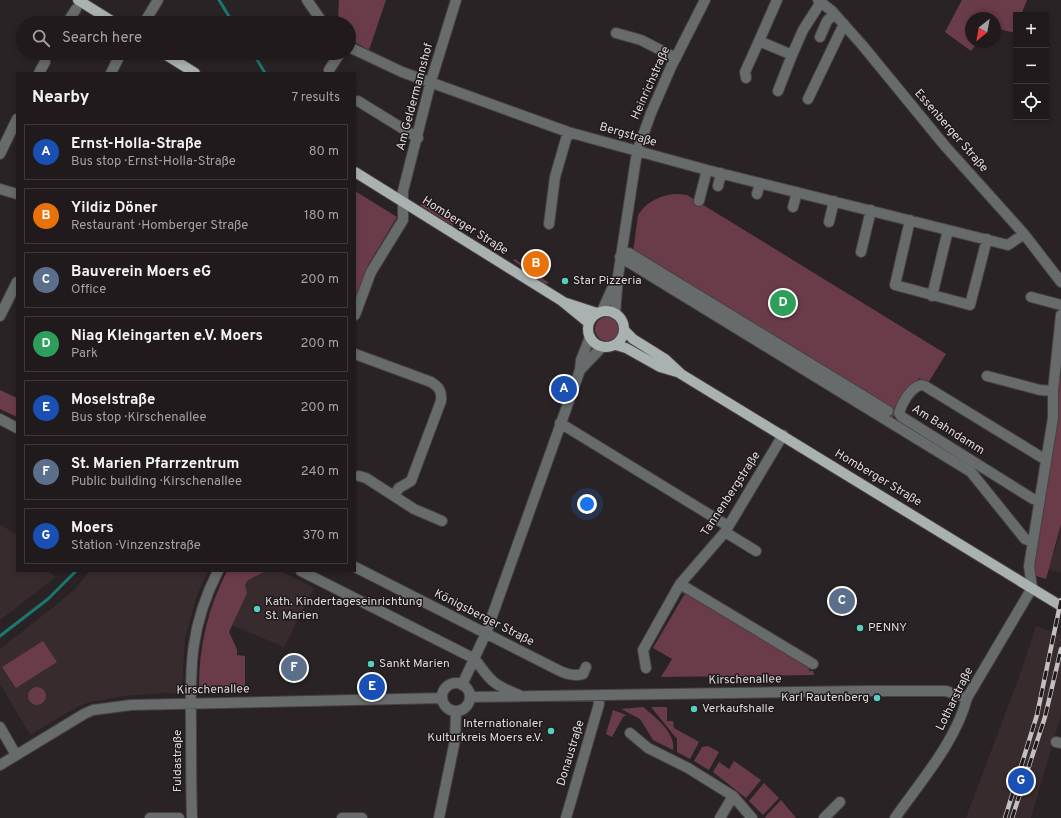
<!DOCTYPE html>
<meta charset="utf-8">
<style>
:root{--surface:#201a1c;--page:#2d2729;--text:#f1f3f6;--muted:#a2a1a3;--line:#3d383b;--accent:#57cec1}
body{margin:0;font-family:Overpass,sans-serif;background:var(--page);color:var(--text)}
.controls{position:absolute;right:12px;top:12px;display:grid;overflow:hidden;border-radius:0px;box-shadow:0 2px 6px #0003}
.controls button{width:36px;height:36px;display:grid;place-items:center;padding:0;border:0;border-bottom:1px solid var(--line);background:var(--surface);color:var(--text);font:20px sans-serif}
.compass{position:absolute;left:965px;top:12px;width:36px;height:36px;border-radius:50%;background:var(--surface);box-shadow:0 2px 6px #0003;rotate:211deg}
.you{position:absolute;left:587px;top:504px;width:14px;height:14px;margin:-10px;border:3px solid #fff;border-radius:50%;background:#1a73e8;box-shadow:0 0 0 6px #1a73e833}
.badge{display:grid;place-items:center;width:26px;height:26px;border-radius:50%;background:var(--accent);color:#fff;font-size:13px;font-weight:700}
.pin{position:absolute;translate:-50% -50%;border:2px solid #fff;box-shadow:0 1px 4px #0006}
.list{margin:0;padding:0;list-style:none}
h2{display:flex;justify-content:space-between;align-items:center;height:52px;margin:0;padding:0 16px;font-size:17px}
h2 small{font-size:13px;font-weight:400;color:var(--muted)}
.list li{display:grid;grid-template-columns:26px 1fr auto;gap:12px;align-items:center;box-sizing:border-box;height:56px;margin:0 8px 8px;padding:0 8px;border:1px solid var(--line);border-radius:0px}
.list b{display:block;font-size:15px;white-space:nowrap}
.list p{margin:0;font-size:13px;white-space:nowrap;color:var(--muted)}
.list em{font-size:13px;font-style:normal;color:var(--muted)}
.icon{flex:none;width:22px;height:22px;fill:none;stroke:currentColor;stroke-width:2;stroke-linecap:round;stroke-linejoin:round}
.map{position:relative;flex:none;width:1061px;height:818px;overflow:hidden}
.search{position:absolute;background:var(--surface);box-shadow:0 2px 6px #0003;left:16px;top:16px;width:340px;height:44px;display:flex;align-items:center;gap:10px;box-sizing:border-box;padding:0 14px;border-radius:22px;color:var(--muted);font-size:15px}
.panel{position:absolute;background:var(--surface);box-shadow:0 2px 6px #0003;left:16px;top:72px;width:340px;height:500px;border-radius:0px}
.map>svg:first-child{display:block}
.built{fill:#382b2e}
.green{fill:#6a3c4a}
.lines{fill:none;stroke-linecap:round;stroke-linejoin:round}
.stream{stroke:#1a776e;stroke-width:3}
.minor-casing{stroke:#474042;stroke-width:12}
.major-casing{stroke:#474042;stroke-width:12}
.minor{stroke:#676b6b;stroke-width:10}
.major{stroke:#aab2b1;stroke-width:10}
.rail-casing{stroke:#c3bebf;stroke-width:4.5}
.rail{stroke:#201a1c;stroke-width:3;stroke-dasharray:9;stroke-linecap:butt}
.poi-dot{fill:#57cec1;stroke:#201a1c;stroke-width:1.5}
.labels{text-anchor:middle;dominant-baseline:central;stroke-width:3;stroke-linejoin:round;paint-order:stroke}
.street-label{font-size:12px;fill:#ded9da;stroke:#201a1c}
.poi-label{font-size:12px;fill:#ded9da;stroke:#201a1c;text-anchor:start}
</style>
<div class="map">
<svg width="1061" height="818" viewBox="0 0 1061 818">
<rect width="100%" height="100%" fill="#2a2325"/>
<path class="built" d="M1061 524V572L1048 570 1059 537Z
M0 525 17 534V571H47L56 577 0 620Z
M90 571H208L197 595 185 638 182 689 177 694 160 692V694L131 695 90 702 77 707 30 735 0 684V649L61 601 74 590Z
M227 571H280L314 588 284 647 208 615Z
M1036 626 1061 635V715L1031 818H966L1018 680Z"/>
<path class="green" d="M339 0H386L369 50 349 39V23H338Z
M962 0H1027L1021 15H1016L1015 33 995 28V18H971V42H978L971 51 945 32Z
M355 191 397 217 367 267 355 300Z
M679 194 687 195 946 354 928 383 919 378 892 419 632 260 638 215C647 201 662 194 679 194Z
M423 203 453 222V226L420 205Z
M515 259 549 283 545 284 541 282 513 260Z
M595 329a12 12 0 1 1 24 0a12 12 0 1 1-24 0Z
M1061 372V524L1046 579 1030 574 1056 426Z
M0 390 17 398V417L0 409Z
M227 571H266L248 580 245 585 247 593 229 632 237 649V655L245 656V691L203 693 199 687C199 646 208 608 227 571Z
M687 590 809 665V671H813L814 675 661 677 672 659 653 648Z
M43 641 57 662 16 688 2 667Z
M28 696a9 9 0 1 1 18 0a9 9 0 1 1-18 0Z
M643 707C656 718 676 733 673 750L653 740 640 719 621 709Z
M651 707H667V721H673L674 728 699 742 690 759 677 752V739Z
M613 710 626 715 623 717 612 737 606 734Z
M708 746 719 752 709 770 694 761 702 747Z
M734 761 761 780 746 798 713 772 719 762 729 769Z
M764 783 779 798 763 815 749 801Z
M781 800 796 818H766L765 817Z"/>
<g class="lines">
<path class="stream" d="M219 0 233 23
M253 53 265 73
M0 636 48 599 76 571"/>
<defs>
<path id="minor" d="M307 0 323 23
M818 0 832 11 863 46 945 146 1024 234 1061 282
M67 23 76 9
M144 23 158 0
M616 33 641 40 676 58
M820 37 827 21 834 14
M759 41 777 0
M349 47 402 72 568 132 707 170 1008 245 1024 234
M792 55 803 30 821 2
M329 70 340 53
M39 73 45 62
M111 73 121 53
M746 78 745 72 759 41 792 55 778 91
M808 99 844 24
M358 101 418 138
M0 154 17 119
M718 186 721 173
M0 189 17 194
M757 194 760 183
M699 201 707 170
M793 207 797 192
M910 220 895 285 970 305 987 239
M829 222 834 201
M549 224 555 177 568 132
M622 251 629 253 888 411
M861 252 871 210
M620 257 971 472 1025 539 1033 542
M932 296 948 230
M1031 297 1061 305
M602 311 616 280
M615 314 618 276 637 152 651 113 671 67 705 0
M355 315 371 272 403 220V191L431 81 456 0
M0 316 17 282
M355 354 431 382C439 387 442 391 441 401L411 481 399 488 394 496
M580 370 602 347
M987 376 1040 390 1053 391
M0 419 17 428
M560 423 728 526
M359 476 366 478 414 509 442 521
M1040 500 1033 499 902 417 899 413C902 403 910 388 921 385L925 386 1046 460
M725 532 756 551
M355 567 558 670C566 674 574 677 583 674L586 667
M301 571 475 659C490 681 494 685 519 695
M680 584 813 664
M646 668 643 650 680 584 725 532 783 435
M442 697a14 14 0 1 1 28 0a14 14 0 1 1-28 0Z
M462 685 486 633 580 370 581 360 590 337
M470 697 861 691H946L967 698
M0 727 16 755
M630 733 648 748 688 768 733 796 752 818
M1056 742 1061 743
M0 765 84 714 93 710 131 705 442 698
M150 818H179
M192 818C191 787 191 757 191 726 190 666 190 626 218 571
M342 818H362
M439 818 455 740 456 711
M566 818 599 704 598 696
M720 818 733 796
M824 818 840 802
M895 818C921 781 956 741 967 698L1032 588 1029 566 1053 418V391L1061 315"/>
<path id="major" d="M78 0 115 23
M163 53 195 73
M355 172 562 301 589 323
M563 302 597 313
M588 329a18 18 0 1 1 36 0a18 18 0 1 1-36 0Z
M624 330 633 339 665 359 681 374 1061 606
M616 345 626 348 660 367 677 372"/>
</defs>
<use href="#minor" class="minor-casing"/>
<use href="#major" class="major-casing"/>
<use href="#minor" class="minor"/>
<use href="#major" class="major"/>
<defs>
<path id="rail" d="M1005 818 1037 715 1061 600
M1012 818 1045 717 1061 649"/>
</defs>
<use href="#rail" class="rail-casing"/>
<use href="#rail" class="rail"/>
</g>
<g class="poi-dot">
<circle cx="565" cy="281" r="4"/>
<circle cx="257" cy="609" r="4"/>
<circle cx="860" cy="628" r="4"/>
<circle cx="371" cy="664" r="4"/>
<circle cx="877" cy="698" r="4"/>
<circle cx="694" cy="709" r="4"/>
<circle cx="551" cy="731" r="4"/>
</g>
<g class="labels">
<g class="street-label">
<text transform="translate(651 83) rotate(-66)">Heinrichstraße</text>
<text transform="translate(415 97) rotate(-75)">Am Geldermannshof</text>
<text transform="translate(951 131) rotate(49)">Essenberger Straße</text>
<text transform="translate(628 135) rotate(16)">Bergstraße</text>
<text transform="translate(465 226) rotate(32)">Homberger Straße</text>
<text transform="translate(948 430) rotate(32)">Am Bahndamm</text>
<text transform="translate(878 478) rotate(31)">Homberger Straße</text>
<text transform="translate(731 494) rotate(-57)">Tannenbergstraße</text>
<text transform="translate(484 618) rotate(27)">Königsberger Straße</text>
<text transform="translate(745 680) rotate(-1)">Kirschenallee</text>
<text transform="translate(213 690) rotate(-1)">Kirschenallee</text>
<text transform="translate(955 699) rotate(-64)">Lotharstraße</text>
<text transform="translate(571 753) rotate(-73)">Donaustraße</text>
<text transform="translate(178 761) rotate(-90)">Fuldastraße</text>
</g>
<g class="poi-label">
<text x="573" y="281">Star Pizzeria</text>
<text x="265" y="602">Kath. Kindertageseinrichtung<tspan x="265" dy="14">St. Marien</tspan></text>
<text x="868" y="628">PENNY</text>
<text x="379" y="664">Sankt Marien</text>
<text x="869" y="698" text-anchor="end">Karl Rautenberg</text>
<text x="702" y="709">Verkaufshalle</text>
<text x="543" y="724" text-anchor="end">Internationaler<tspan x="543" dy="14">Kulturkreis Moers e.V.</tspan></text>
</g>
</g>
</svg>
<div class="controls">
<button>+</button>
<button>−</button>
<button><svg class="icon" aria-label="locate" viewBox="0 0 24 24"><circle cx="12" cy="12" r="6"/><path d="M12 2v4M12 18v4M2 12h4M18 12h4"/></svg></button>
</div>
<svg class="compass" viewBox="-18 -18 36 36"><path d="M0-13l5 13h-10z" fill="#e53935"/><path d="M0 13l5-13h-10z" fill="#a2a1a3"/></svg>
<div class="you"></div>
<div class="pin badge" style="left:564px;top:389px;background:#1a4fb4">A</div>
<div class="pin badge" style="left:536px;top:264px;background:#e8710a">B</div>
<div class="pin badge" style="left:842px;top:601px;background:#5c6f8a">C</div>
<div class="pin badge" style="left:783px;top:303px;background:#2e9e5b">D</div>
<div class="pin badge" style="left:372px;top:687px;background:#1a4fb4">E</div>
<div class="pin badge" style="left:294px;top:668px;background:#5c6f8a">F</div>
<div class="pin badge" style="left:1021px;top:781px;background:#1a4fb4">G</div>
<div class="search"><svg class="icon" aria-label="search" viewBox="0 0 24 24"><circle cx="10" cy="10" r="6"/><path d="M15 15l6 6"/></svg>Search here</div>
<section class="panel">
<h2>Nearby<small>7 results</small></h2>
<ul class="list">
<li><span class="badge" style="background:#1a4fb4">A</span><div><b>Ernst-Holla-Straße</b><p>Bus stop · Ernst-Holla-Straße</p></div><em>80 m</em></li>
<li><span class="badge" style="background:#e8710a">B</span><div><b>Yildiz Döner</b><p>Restaurant · Homberger Straße</p></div><em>180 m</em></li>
<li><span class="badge" style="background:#5c6f8a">C</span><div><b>Bauverein Moers eG</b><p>Office</p></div><em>200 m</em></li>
<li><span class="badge" style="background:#2e9e5b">D</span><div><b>Niag Kleingarten e.V. Moers</b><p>Park</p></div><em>200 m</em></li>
<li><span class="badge" style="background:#1a4fb4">E</span><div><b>Moselstraße</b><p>Bus stop · Kirschenallee</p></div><em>200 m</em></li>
<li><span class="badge" style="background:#5c6f8a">F</span><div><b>St. Marien Pfarrzentrum</b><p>Public building · Kirschenallee</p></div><em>240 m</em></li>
<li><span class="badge" style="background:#1a4fb4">G</span><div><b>Moers</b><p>Station · Vinzenzstraße</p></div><em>370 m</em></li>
</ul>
</section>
</div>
